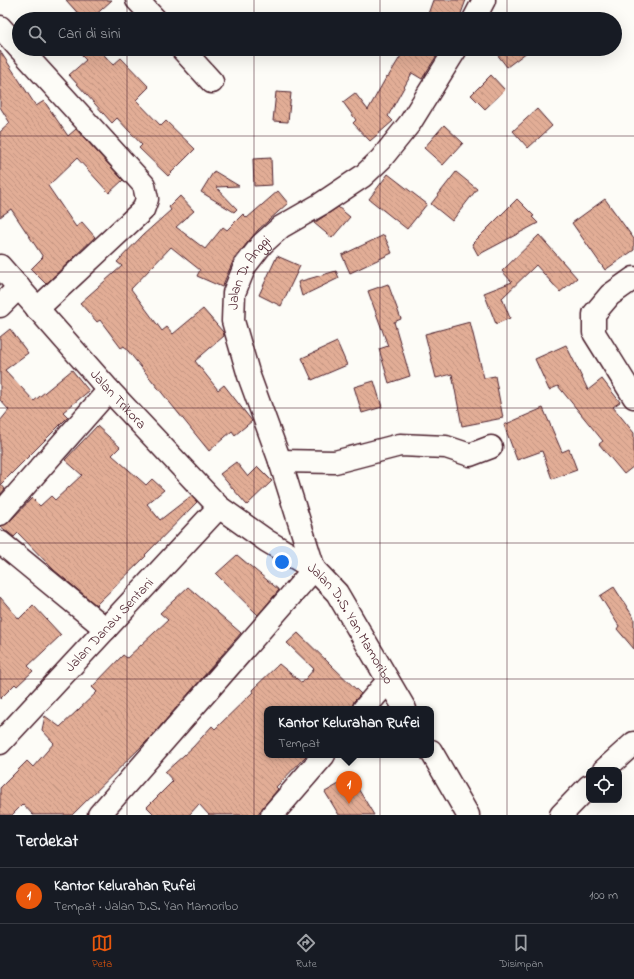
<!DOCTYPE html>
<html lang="id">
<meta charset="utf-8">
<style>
:root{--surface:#171b24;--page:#20242c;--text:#f1f3f6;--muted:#9ea1a6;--line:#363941;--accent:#ea580c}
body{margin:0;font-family:"Indie Flower",sans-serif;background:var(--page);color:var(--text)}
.controls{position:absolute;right:12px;bottom:12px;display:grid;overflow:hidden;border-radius:8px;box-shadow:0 4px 16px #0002}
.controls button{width:36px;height:36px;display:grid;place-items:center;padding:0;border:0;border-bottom:1px solid var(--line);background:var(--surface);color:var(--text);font:20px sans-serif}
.you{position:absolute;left:282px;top:562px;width:14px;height:14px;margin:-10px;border:3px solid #fff;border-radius:50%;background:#1a73e8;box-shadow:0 0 0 6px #1a73e833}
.badge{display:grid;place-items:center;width:26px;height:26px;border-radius:50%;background:var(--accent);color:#fff;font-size:13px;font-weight:700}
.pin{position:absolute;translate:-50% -33px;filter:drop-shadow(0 1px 2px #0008)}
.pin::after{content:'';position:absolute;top:21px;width:14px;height:12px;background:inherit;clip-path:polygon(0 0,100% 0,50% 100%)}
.popup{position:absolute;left:264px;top:706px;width:170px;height:52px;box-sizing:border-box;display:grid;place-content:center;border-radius:8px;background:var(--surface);filter:drop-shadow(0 1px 3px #0005);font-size:13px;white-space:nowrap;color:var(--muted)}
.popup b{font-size:15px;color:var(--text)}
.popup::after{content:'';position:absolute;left:50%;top:100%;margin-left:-8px;border:8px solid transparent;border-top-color:var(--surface)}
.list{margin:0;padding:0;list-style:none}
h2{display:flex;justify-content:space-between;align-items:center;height:52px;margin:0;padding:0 16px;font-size:17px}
h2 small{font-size:13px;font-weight:400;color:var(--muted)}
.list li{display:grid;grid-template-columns:26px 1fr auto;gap:12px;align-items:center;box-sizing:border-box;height:56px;padding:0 16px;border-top:1px solid var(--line)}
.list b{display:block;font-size:15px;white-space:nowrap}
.list p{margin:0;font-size:13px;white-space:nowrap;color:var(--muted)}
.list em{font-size:13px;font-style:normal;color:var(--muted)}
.icon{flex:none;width:22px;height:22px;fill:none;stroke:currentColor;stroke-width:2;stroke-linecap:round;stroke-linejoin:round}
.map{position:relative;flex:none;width:634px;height:815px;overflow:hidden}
.search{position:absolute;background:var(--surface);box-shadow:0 4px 16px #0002;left:12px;right:12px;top:12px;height:44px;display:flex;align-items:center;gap:10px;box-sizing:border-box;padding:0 14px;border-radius:22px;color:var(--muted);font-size:15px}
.sheet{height:108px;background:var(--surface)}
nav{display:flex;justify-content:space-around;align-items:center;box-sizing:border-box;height:56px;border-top:1px solid var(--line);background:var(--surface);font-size:11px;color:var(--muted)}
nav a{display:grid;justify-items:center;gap:2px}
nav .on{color:var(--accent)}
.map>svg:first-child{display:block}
.building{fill:url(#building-back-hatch);stroke:#4a1f2b}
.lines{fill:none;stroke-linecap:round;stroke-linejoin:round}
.minor-casing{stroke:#4a1f2b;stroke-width:25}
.minor{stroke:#fdfcf7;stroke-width:22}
.grid{fill:none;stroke:#4a1f2b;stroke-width:1;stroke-opacity:0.55}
.labels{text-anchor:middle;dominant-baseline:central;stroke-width:3;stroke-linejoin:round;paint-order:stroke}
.street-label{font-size:14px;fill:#4a1f2b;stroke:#fdfcf7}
</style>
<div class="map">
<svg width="634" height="815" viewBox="0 0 634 815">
<defs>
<pattern id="building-back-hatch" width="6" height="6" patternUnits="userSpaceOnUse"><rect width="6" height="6" fill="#e2ad96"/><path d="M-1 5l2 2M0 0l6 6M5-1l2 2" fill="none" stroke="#c39481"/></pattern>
</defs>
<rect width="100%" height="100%" fill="#fdfcf7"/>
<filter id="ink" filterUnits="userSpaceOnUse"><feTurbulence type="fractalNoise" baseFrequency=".025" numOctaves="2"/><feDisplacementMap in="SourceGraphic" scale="8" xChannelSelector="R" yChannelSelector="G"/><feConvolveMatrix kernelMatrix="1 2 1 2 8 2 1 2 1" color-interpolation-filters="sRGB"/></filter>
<g filter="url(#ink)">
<path class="building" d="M66 0H112L91 19H83Z
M433 0H466L459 19H442L428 14Z
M89 49H99L113 65 121 58 149 87 136 100 161 126 166 121 195 149 168 176 139 148 142 145 117 118 112 123 69 75 86 60 81 55Z
M405 49H441L422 79 412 73 388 116 393 121 370 141 353 123 356 120 343 102 355 93 368 110 387 76 388 77Z
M493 49H531L507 67Z
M0 51 36 106 44 101 68 136 76 129 123 180 109 193 77 158 48 186 76 227 82 222 95 237 46 284 31 269 43 257 11 209 0 217V132L10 123 0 107Z
M491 75 505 90 485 109 471 95Z
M276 92 291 93 288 122 273 121Z
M537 109 552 126 528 148 513 131Z
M444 125 463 143 443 165 424 148Z
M271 158 272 185 254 186 253 159Z
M214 171 239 186 216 187 237 209 234 212 201 192Z
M456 172 477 189 452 221 431 204Z
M388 174 427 204 407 229 369 199Z
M278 191 288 203 258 230 234 259 222 287 197 276 200 270 171 247 131 289 162 331 167 327 173 334 203 309 223 332 224 336 195 361 218 390 224 385 252 421 235 435 232 431 209 451 124 346 121 348 100 320 97 322 80 303 122 266 117 262 143 235 171 210 169 207 180 196 194 211 176 227 205 249 223 227 227 230 243 214 247 218Z
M517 199 534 216 532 217 538 223 478 255 472 244Z
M605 199 634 239V250L605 270 572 223Z
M338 207 350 217 332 238 314 223Z
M384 235 392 253 350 273 342 255Z
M539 235 577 278 560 292 536 265 502 298 510 318 496 324 484 293 512 282 502 271Z
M277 256 300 266 281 306 259 295Z
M336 271 339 278 302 296 298 282Z
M388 284 401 319 394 322 410 376 389 383 379 349 388 346 368 291Z
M470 322 484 378 495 376 503 418 462 426 452 374 436 378 425 334Z
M10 329 28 353 5 370 34 401 72 370 89 391 63 412 68 417 1 484 5 489 0 495V421L9 410 0 400V337Z
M337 342 347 365 312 380 302 358Z
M566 345 588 390 602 379 620 402 613 407 634 433V466L624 474 599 444 603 441 558 386 549 390 535 359Z
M374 381 382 407 362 413 354 387Z
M543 408 562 452 569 449 577 470 552 479 542 451 517 460 504 425Z
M97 426 120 447 112 455 146 485 152 479 164 490 147 504 160 520 191 496 197 502 145 555 146 556 96 605 54 570 18 533 14 537 0 526 9 522 32 498 40 506 51 496 55 500 82 475 65 460Z
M236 462 248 477 258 467 272 481 247 505 220 474Z
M237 555 279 590 258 615 216 574Z
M188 587 241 633 151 737 72 815H33L23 804 12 815H0V788L27 761 33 767 54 743 42 730 45 716 60 727 97 692 92 687 123 655 127 658 168 620 160 613Z
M614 587 634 618V649L617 629 619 626 600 596Z
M0 597 19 619 33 605 61 635 28 666 33 671 17 686 15 684 0 699Z
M298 633 361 694 354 701 352 709H267V755H307L276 787 278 789 263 807 258 815H209L199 804 189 815H155L147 807 173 781 165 772 193 747 212 726 215 729 253 692 252 690 279 664 302 683 314 669 287 643Z
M351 777 374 815H339L325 792Z"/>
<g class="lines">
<defs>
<g id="minor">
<path d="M137 0 155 19"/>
<path d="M474 19 484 0"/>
<path d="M0 27 19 48"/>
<path d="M20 49 144 185 147 199 143 210 37 309"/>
<path d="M182 49 212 82"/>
<path id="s1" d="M0 266 109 390 219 507 267 541 314 569 337 593 405 709"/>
<path d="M634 278 610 295 594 314V333L634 397"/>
<path d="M0 306 19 287"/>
<path d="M280 461 335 462 400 445 446 447 470 455 491 447"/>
<path d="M0 514 109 390"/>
<path d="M0 542 106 629"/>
<path d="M364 709 388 681"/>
<path id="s2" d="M0 743 219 507"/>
<path d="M431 751 468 815"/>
<path d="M604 770 634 743"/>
<path id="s3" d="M99 815 314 569 280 461 249 376 233 321 234 293 245 266 262 244 281 227 321 204 363 176 381 159 410 123 456 49"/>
<path d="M272 815 324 755"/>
<path d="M561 815 589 786"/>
</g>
</defs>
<use href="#minor" class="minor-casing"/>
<use href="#minor" class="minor"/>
</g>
</g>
<path class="grid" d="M127 0V19M254 0V19M380 0V19M507 0V19M127 49V815M254 49V815M380 49V815M507 49V815M0 136H634M0 272H634M0 408H634M0 543H634M0 679H634"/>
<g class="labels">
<g class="street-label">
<text stroke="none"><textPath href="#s3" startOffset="640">Jalan D. Anggi</textPath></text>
<text stroke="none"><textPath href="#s1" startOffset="178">Jalan Trikora</textPath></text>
<text stroke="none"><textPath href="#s2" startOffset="161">Jalan Danau Sentani</textPath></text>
<text stroke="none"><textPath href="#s1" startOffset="505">Jalan D.S. Yan Mamoribo</textPath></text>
</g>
</g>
</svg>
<div class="controls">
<button><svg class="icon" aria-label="locate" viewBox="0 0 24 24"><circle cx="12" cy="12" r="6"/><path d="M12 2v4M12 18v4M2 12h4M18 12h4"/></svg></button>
</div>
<div class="you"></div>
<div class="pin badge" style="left:349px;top:804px">1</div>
<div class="popup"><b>Kantor Kelurahan Rufei</b>Tempat</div>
<div class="search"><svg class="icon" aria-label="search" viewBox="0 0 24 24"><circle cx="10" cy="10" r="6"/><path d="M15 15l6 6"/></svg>Cari di sini</div>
</div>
<section class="sheet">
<h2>Terdekat<small></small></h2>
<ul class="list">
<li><span class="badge">1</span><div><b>Kantor Kelurahan Rufei</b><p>Tempat · Jalan D.S. Yan Mamoribo</p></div><em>100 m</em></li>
</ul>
</section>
<nav>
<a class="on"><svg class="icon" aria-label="map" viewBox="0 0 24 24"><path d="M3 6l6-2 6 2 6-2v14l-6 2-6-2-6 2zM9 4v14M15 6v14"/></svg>Peta</a>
<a><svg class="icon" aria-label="directions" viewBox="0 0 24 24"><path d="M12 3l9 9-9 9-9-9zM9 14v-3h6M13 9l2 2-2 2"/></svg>Rute</a>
<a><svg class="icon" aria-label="saved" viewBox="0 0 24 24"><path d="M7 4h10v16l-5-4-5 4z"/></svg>Disimpan</a>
</nav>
